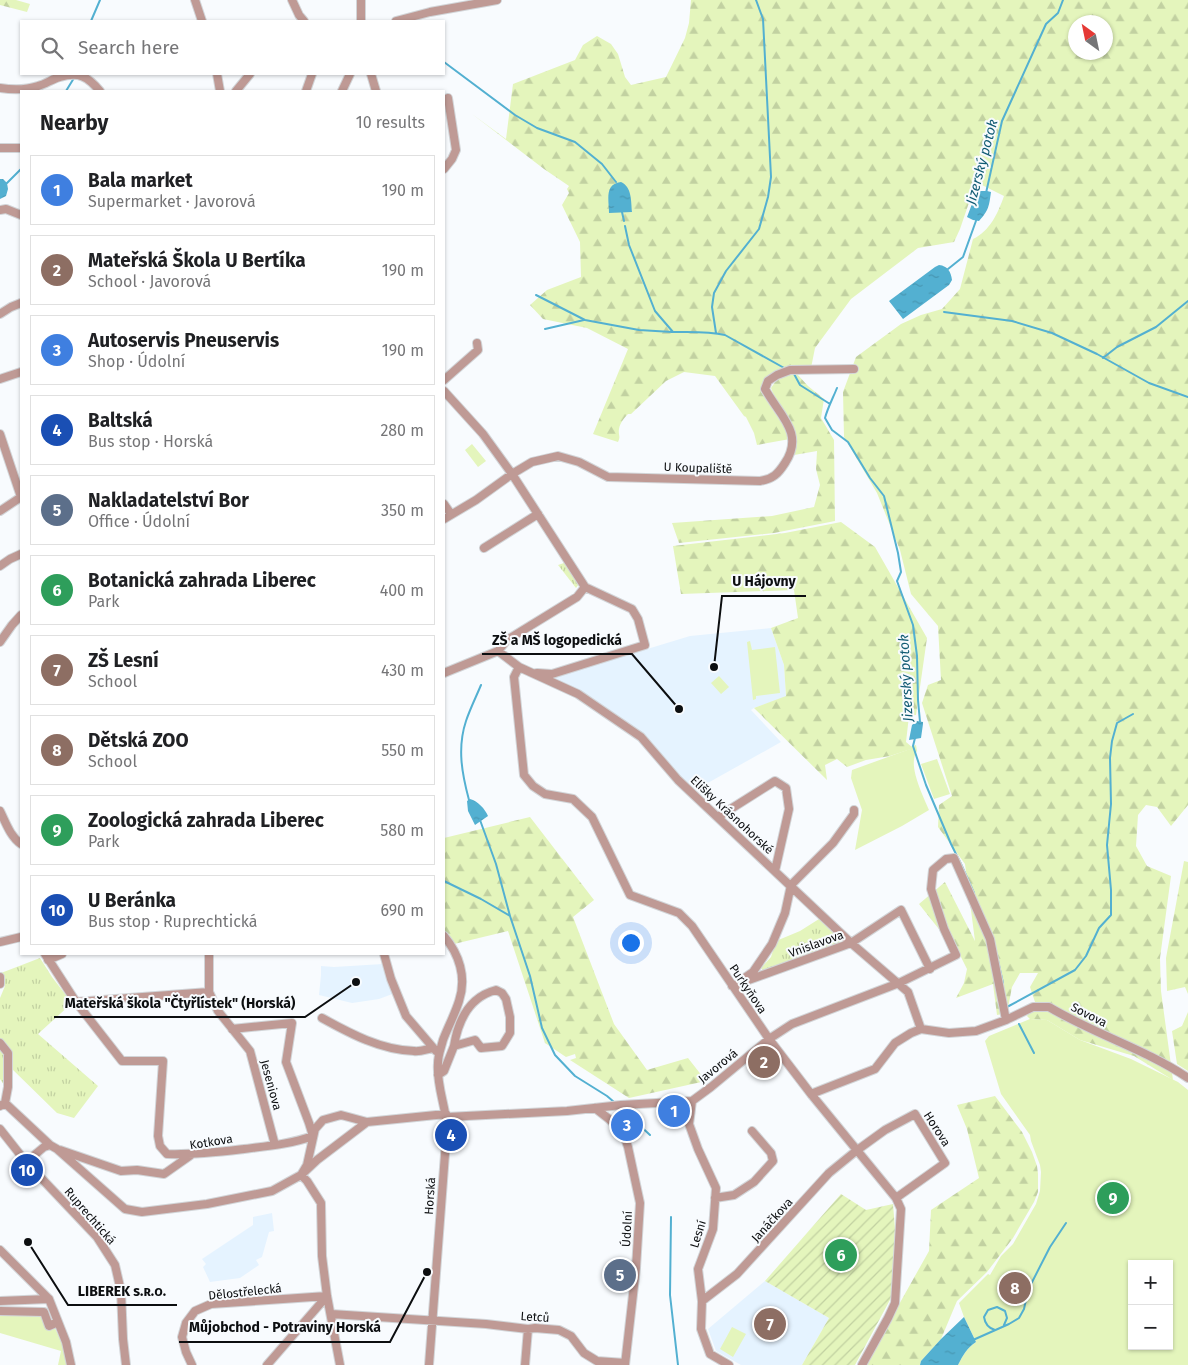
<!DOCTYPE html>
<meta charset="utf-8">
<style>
:root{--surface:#fff;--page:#f6f6f6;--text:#202124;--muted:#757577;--line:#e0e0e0;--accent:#0b8043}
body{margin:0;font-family:"Fira Sans",sans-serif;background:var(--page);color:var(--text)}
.controls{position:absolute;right:15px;bottom:15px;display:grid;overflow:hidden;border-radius:0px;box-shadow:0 1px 4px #0004}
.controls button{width:45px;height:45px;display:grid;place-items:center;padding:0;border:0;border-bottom:1px solid var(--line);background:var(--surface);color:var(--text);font:25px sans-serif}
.compass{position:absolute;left:1068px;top:15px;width:45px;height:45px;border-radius:50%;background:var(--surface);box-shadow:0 1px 4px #0004;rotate:327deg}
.you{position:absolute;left:630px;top:942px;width:18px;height:18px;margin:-12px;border:4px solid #fff;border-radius:50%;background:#1a73e8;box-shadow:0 0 0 8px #1a73e833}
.badge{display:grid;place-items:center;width:32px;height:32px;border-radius:50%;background:var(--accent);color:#fff;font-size:16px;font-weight:700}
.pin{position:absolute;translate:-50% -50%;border:2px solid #fff;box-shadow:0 1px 5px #0006}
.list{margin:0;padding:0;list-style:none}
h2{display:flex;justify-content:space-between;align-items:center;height:65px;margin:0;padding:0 20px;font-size:21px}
h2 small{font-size:16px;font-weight:400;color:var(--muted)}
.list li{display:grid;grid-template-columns:32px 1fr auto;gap:15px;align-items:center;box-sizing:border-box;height:70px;margin:0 10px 10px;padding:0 10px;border:1px solid var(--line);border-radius:0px}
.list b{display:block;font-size:19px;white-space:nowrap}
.list p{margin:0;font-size:16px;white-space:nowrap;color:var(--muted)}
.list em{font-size:16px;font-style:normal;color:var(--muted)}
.icon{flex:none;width:28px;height:28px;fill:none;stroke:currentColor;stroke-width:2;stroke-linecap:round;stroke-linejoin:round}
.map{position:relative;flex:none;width:1188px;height:1365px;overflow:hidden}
.search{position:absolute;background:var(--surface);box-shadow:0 1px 4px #0004;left:20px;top:20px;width:425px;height:55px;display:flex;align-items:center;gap:12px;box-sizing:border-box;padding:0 18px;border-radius:0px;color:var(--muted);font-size:19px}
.panel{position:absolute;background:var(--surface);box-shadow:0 1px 4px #0004;left:20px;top:90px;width:425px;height:865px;border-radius:0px}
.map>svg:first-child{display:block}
.built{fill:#e5f3ff}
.grass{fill:url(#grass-tufts)}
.forest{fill:url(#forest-firs);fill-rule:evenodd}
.park{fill:#e4f5bc;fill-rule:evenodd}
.garden{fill:url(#garden-furrows)}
.water{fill:url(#water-ripples)}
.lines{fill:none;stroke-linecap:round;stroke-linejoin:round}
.stream{stroke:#53b0d1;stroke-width:2}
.minor-casing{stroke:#d2d5d8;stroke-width:10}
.minor{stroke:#bf9a95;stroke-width:8}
.labels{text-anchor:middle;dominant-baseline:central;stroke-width:4;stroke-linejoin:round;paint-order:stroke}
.street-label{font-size:12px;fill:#0c0e10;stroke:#f8fbfe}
.water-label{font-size:14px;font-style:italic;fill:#105b73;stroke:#f8fbfe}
.leader{fill:none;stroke:#0c0e10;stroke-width:2}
.callout-dot{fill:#0c0e10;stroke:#f8fbfe;stroke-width:2}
.callout-label{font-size:14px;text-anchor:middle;font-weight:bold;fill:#0c0e10;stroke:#f8fbfe;stroke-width:4;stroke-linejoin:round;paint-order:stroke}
</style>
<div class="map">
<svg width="1188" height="1365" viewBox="0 0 1188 1365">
<defs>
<pattern id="grass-tufts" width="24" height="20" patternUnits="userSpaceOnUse" patternTransform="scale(1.25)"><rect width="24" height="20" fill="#e4f5bc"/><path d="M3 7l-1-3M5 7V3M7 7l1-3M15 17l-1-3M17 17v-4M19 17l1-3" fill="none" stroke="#c2d1a1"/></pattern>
<pattern id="forest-firs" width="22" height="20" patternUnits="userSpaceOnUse" patternTransform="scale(1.25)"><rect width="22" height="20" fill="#e4f5bc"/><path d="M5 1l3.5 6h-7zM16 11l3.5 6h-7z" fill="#c2d1a1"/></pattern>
<pattern id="garden-furrows" width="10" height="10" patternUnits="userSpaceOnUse" patternTransform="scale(1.25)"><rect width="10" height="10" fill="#e4f5bc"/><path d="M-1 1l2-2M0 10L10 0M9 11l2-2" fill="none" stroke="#c2d1a1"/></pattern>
<pattern id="water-ripples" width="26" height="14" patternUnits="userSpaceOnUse" patternTransform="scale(1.25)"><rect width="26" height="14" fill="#53b0d1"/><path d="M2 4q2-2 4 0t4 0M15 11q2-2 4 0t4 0" fill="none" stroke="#4796b2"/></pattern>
</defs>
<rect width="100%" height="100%" fill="#f8fbfe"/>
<path class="built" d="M771 628 784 665 786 697 754 708 751 710 781 742 697 789 688 786 661 755 556 681 555 677 690 636Z
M383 964 395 993 379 999 352 1003 319 995 321 975V966L334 967Z
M272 1213 274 1231 269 1232 262 1257 256 1260 259 1265 240 1278 210 1282 203 1267 206 1264 202 1259 253 1225V1217Z
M765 1281 829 1318 802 1365H741L716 1351 708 1329Z"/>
<path class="grass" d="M564 563 579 584 576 588 558 565Z
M819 919 843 942 764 972 761 968 771 957 776 941 800 931Z
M40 958 52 977 72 1003 38 1034 98 1086 74 1118 57 1113 11 1068C11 1056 9 1047 0 1038V998L5 986 1 973Z
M0 1045 7 1057 6 1088 0 1079Z"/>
<path class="forest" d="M0 0H16L30 4 27 12 0 5Z
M691 0H1188V805L1171 826 1157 807 1146 805 1138 815 1136 846 1147 866 1171 876 1160 958 1161 991 1173 1080 1134 1056 1080 1040 1047 1020 1030 1019 1027 1016 1035 1002 1030 987 1038 973H1020L1012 987 1007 1013 997 1015 993 984 956 998 964 983 967 969 961 957 919 904 945 882 975 941 965 864 938 827 939 805 952 796 922 703 928 685 941 680 938 626 911 594 900 550 877 493 844 437 843 392 856 357 901 324 921 315 942 309 960 289 973 239C990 231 998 213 1004 196L976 182 960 229 954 242 918 248 851 299 815 348 811 368 790 366 776 372 763 382 761 392 785 428 790 439 757 445 754 433 746 417 744 416 715 376 684 372 666 381 631 414H628C624 418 620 423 619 429 618 435 621 436 618 442L593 434 628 349 587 328 543 319 530 305 547 290 581 277 580 242 562 205 569 193 567 189 569 186 544 169 472 114 506 139 513 84 575 60 583 45 597 36 611 44 618 54 625 77 631 85 666 77 685 38 689 23ZM1076 22H1106V52H1076Z
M797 374 808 386 824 399 821 418 834 440 835 521 774 533 679 543 672 523 772 516 814 507 820 485 816 469 817 451 794 455C801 424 780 414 771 388 779 376 783 375 797 374Z
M841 522 875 547 927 638 916 715 909 716 906 742 912 747H911V749L890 756 866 760 847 767 837 759 825 765 827 780 754 708 786 696 784 665 771 628 798 618 794 590 681 594 673 546 785 533Z
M530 817 594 900 573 917 614 1024 647 1070 688 1058 706 1081 629 1098 570 1060 576 1058 575 1054 566 1057 545 1043 508 931 454 944 444 933V838Z
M1184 861 1188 862V994L1185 987 1167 991 1166 958Z
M1188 1012V1071L1177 1064 1172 1031 1182 1026Z
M995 1096 1022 1132 1032 1152 1037 1166 1038 1174V1192L1034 1202 1013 1238 987 1272 957 1301 941 1339 921 1361 920 1365H865L929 1251 931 1210 979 1178 967 1129 957 1105Z"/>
<path class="park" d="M472 444 486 461 478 467 465 450Z
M750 641 752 650 775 647 780 693 756 696V699L753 700 747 642Z
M719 676 729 687 721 694 711 683Z
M916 745 917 751C907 765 923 795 929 810L902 826 855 850 862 810 851 778 852 770 910 749V747Z
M937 759 950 794 934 799 921 764Z
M1030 1019 1047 1020 1080 1040 1131 1059 1178 1082 1188 1090V1365H958C963 1355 967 1348 976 1342L964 1317 959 1303 988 1274 990 1275 1001 1256 1013 1244 1036 1204 1040 1191 1041 1172 1040 1165 1031 1141 1030 1135 1001 1094 985 1041 989 1036ZM1132 1264H1169V1346H1132Z
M45 1307 63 1345 67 1365H58L61 1351 0 1333V1308Z
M732 1327 746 1334 733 1357 720 1349Z"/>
<path class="garden" d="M841 1194 866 1210 893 1204 895 1229 891 1298 855 1365H802L829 1318 765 1281Z"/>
<path class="water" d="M0 179H3L7 183 8 189 6 196 0 199Z
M621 182C632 187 631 201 632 212L609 213C609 200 604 184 621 182Z
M977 191H987L991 192C989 206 989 210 979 221L973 220 967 217Z
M939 265C948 266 951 272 952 280L949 285 903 319 889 301 935 267Z
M917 721 923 722V724L921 738 909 740 912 725Z
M470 799C478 801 485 809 488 816L475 825 468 811 467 801Z
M628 1108C636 1110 639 1114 641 1121L639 1123C632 1123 625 1119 622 1113L623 1111Z
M964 1317 976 1342C967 1348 963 1355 958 1365H920L921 1361 941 1339Z"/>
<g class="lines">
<path class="stream" d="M91 21 100 0
M444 62 515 115 537 128 575 142 602 164 616 182
M66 91 74 78
M7 183 21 169
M986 193 1002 121 1046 24 1058 13 1063 0
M622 212 624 221
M625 226 629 245 655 311 673 332C691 332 708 331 725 335L786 369
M948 269 963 257 977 218
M536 295 585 320 639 330 672 332
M944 312 1012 321 1052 333 1097 354 1149 383 1188 397
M545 329 584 320
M716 333 712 307 714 293 726 271 759 229 768 197 771 177 763 19 756 0
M1103 358 1117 347 1156 327 1188 301
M793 372 800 385 830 404
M837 388C833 398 828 407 825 418L832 430 848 442 870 478 884 496 898 553 901 572 897 581 913 625 917 656 918 700 920 722
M915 738 913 746 926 785 951 844 961 864 974 893
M469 800C462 774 457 748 466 721 470 709 476 697 481 685
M480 820 496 864 510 916 530 976 542 1028 555 1055 575 1076 607 1096 614 1102
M444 881 481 899 510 916
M998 961 1003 983
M1006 1005 1007 1007 1075 970 1086 956 1099 928 1111 915V890L1107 845 1111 804 1110 758 1112 741 1117 723 1133 714
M1019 1024 1034 1053
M636 1122 650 1135
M671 1217 670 1295 678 1365
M995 1330C988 1328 985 1324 984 1317L988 1310 997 1307 1005 1311 1007 1318 1004 1325
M973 1340 1009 1324 1019 1318 1024 1309 1028 1290 1050 1247 1066 1223"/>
<defs>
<path id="minor" d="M195 0 202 21
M292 0 299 15 304 21
M361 21V0
M396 21 430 12 497 0
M217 74 220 91
M371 74 376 91
M0 88C13 90 26 90 38 86 46 84 52 79 60 77 79 71 88 77 100 91
M236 91 250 74
M306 91 312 74
M342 91 350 74
M0 148H20
M444 169 452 159 456 150 448 98
M0 210 6 209 21 215
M0 314 11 307 21 303
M0 379 21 372
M444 380 478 350 477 343
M444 391 483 434 512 474 585 587
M0 434 21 497
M444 504 451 514
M0 511 21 497
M444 519 476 500 512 474 532 462 558 456 579 462 608 477 760 481C773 479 778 474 785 463 805 433 779 415 765 389L768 381 777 375 790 370 854 369
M484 548 538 514
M0 566 10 559 21 554
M0 642 12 625 21 615
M498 651 519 667 578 694 641 737 678 780 851 943 908 992 921 1029
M519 667 514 677 524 775 533 786 545 794 573 799 592 817 630 895 679 913 692 926 769 1039 811 1094 896 1198 901 1209 895 1303 888 1318 862 1365
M444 673 498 651 507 640 577 597 585 587
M537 673 552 674 645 645 638 619 632 609 585 587
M0 811C6 823 10 836 21 844
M718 817 775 781 786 788 789 809 775 871
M791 885 833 843 854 814V810
M0 942 21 937
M45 954 76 1002 122 1061H163L158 1136 160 1146 167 1154C193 1155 218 1152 244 1149 268 1146 291 1144 313 1136
M209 954V992L218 1011 250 1051 275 1145
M384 954 391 979 406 1016 436 1051
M48 960 62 954
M0 977V984
M743 979 753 972 772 944 785 913 791 885
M732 986 851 943 901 910 930 969
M76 1002 209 992
M322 1018C351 1034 381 1050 414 1051 420 1052 427 1049 433 1048
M232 1029 292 1023 286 1062 309 1123 313 1136
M0 1043 8 1053V1087L5 1103
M438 1075 444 1071 454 1046 475 1040 481 1048 502 1046 510 1033V1017L506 999 502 993 496 990C469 997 458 1021 454 1046
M811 1094 875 1069 895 1043 911 1033 921 1029 949 1033 976 1031 1006 1020 1033 1007H1049C1094 1034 1145 1049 1188 1078
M692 1101 689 1124 698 1149 716 1188 713 1229 698 1269 702 1301 701 1329 710 1354 729 1365
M0 1106 5 1103 50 1145
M595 1108 609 1119 623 1132 628 1147 640 1203 636 1268 625 1365
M447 1117 567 1111 621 1105 692 1101 711 1087 769 1039 792 1024 899 983 956 955 944 929 931 889 933 870 946 859 954 858 990 939 1006 1020
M0 1129 26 1162 97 1237 115 1265 121 1291 123 1339 126 1365
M60 1150 121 1171 137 1170 164 1174 191 1155
M26 1162 44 1147 50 1145 57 1149 125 1209 142 1212 207 1204 272 1191 301 1175 317 1160 367 1122 446 1114
M715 1198 734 1195 754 1182 773 1161 771 1153 752 1131
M0 1250 49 1299 66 1342 71 1365
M0 1301 49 1299
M702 1301 737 1274 829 1173 856 1151 885 1130 915 1114 945 1163 896 1198
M0 1311 44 1312 49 1326 58 1322
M331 1314 486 1324 528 1329 535 1328 559 1330 571 1336 584 1353 597 1361 625 1363
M192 1365 186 1352 182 1337 186 1323 195 1311 211 1304 327 1296
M267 1365 327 1296
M340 1365 327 1296 322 1256 321 1203 307 1181 301 1175 307 1165 315 1129 323 1120 341 1115 367 1122
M429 1365 447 1128C446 1106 436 1085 438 1063 438 1055 441 1048 443 1040 448 1027 455 1014 459 1001 467 977 459 954 444 936
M525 1365 528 1329"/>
</defs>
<use href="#minor" class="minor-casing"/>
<use href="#minor" class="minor"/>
</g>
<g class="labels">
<g class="street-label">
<text transform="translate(698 468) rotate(2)">U Koupaliště</text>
<text transform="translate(732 815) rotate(43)">Elišky Krásnohorské</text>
<text transform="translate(816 944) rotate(-20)">Vnislavova</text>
<text transform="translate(748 989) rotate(56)">Purkyňova</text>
<text transform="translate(1089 1015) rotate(27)">Sovova</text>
<text transform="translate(718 1066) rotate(-39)">Javorová</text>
<text transform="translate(271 1085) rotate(75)">Jeseniova</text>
<text transform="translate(937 1129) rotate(57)">Horova</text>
<text transform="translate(211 1142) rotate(-9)">Kotkova</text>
<text transform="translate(430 1196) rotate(-86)">Horská</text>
<text transform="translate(90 1216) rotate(49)">Ruprechtická</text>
<text transform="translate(772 1220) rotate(-48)">Janáčkova</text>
<text transform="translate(627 1229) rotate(-87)">Údolní</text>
<text transform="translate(698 1234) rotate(-73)">Lesní</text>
<text transform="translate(245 1292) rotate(-6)">Dělostřelecká</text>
<text transform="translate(535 1317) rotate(4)">Letců</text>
</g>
<g class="water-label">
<text transform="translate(982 162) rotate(-75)">Jizerský potok</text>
<text transform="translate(906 678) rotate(-93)">Jizerský potok</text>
</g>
</g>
<path class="leader" d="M714 667L722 596H806M679 709L632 654H482M356 982L305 1017H54M28 1242L68 1305H177M427 1272L390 1342H179"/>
<g class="callout-dot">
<circle cx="714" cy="667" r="5"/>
<circle cx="679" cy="709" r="5"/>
<circle cx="356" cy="982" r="5"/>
<circle cx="28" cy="1242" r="5"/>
<circle cx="427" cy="1272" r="5"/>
</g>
<g class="callout-label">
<text x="764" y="586">U Hájovny</text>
<text x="557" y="645">ZŠ a MŠ logopedická</text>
<text x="180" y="1008">Mateřská škola "Čtyřlístek" (Horská)</text>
<text x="122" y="1296">LIBEREK s.ʀ.ᴏ.</text>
<text x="285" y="1332">Můjobchod - Potraviny Horská</text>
</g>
</svg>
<div class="controls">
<button>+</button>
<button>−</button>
</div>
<svg class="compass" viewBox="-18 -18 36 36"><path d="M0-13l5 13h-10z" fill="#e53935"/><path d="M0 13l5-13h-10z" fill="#757577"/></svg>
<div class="you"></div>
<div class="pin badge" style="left:674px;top:1111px;background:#3f7fe0">1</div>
<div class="pin badge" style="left:764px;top:1062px;background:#8d6e63">2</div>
<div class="pin badge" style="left:627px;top:1125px;background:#3f7fe0">3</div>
<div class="pin badge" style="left:451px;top:1135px;background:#1a4fb4">4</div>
<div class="pin badge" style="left:620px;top:1275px;background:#5c6f8a">5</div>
<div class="pin badge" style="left:841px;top:1255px;background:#2e9e5b">6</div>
<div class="pin badge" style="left:770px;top:1324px;background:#8d6e63">7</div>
<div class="pin badge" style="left:1015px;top:1288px;background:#8d6e63">8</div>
<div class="pin badge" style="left:1113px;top:1198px;background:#2e9e5b">9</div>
<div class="pin badge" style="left:27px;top:1170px;background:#1a4fb4">10</div>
<div class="search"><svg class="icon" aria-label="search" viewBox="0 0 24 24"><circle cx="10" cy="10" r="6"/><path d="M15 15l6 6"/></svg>Search here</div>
<section class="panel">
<h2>Nearby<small>10 results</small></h2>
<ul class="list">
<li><span class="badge" style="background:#3f7fe0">1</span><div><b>Bala market</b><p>Supermarket · Javorová</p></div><em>190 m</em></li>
<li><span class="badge" style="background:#8d6e63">2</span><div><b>Mateřská Škola U Bertíka</b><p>School · Javorová</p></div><em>190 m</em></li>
<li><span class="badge" style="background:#3f7fe0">3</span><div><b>Autoservis Pneuservis</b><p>Shop · Údolní</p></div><em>190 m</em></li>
<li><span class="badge" style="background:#1a4fb4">4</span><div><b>Baltská</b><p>Bus stop · Horská</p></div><em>280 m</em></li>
<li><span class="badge" style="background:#5c6f8a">5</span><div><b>Nakladatelství Bor</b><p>Office · Údolní</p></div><em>350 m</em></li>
<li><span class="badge" style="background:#2e9e5b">6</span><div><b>Botanická zahrada Liberec</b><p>Park</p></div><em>400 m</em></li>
<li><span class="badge" style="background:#8d6e63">7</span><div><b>ZŠ Lesní</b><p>School</p></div><em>430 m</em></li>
<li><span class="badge" style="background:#8d6e63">8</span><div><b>Dětská ZOO</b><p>School</p></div><em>550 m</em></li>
<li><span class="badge" style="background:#2e9e5b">9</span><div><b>Zoologická zahrada Liberec</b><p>Park</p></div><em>580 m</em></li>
<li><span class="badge" style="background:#1a4fb4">10</span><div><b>U Beránka</b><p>Bus stop · Ruprechtická</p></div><em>690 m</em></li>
</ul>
</section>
</div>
